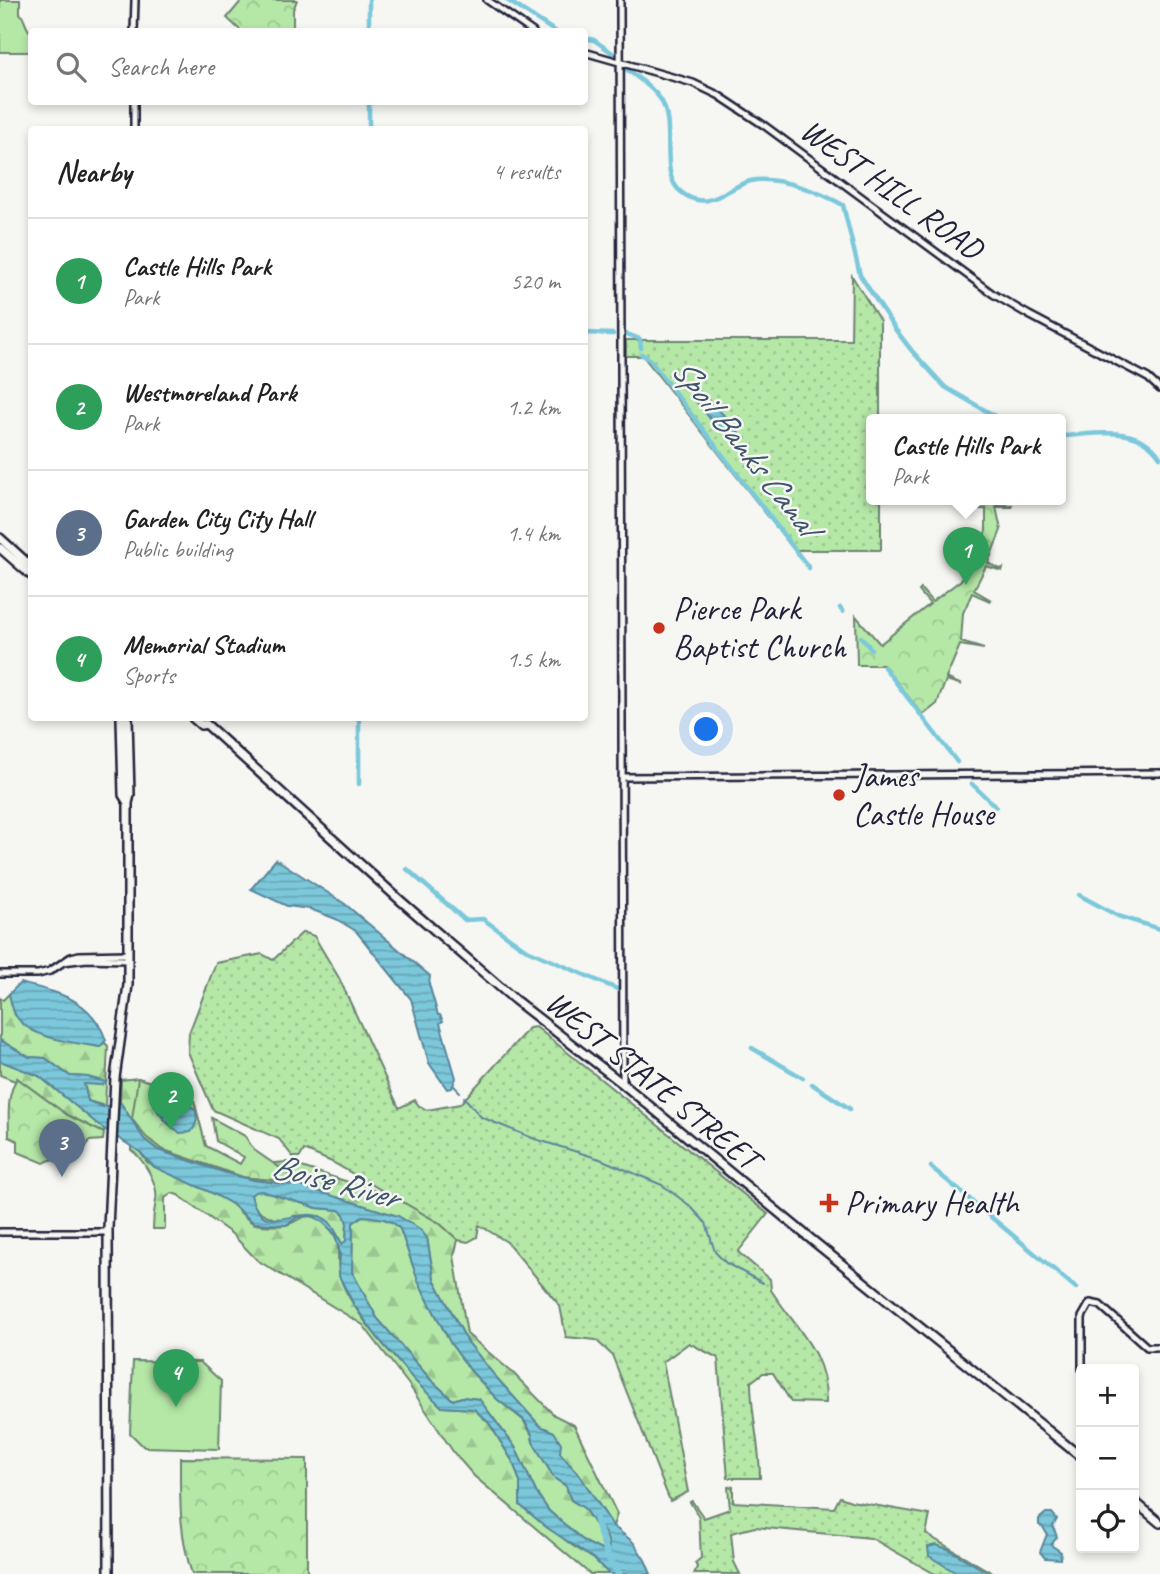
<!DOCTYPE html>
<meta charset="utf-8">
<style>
:root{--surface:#fff;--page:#f2f2f2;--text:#222;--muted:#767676;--line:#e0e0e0;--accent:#7c3aed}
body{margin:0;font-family:Caveat,sans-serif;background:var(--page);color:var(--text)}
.controls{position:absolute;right:21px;bottom:21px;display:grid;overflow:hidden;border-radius:7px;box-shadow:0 4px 10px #0003}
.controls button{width:63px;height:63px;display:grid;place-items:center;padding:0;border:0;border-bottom:2px solid var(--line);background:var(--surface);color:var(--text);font:35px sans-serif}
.you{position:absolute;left:707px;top:730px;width:24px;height:24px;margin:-18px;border:5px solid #fff;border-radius:50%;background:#1a73e8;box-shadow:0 0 0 10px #1a73e833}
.badge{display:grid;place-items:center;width:46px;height:46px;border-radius:50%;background:var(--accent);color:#fff;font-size:23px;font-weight:700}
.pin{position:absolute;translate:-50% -58px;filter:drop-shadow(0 2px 4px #0008)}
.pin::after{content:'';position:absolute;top:37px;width:24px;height:21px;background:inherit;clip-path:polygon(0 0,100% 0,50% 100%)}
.popup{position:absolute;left:866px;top:414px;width:200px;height:91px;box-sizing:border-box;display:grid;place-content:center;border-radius:7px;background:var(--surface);filter:drop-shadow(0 2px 5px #0005);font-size:23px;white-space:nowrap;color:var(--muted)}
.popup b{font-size:26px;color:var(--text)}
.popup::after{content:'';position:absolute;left:50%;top:100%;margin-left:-14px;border:14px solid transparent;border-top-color:var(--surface)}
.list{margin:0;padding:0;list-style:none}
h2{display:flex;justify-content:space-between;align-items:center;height:91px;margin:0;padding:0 28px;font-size:30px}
h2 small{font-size:23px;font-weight:400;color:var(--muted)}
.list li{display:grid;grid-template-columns:46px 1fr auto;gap:21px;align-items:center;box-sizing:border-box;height:126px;padding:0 28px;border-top:2px solid var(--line)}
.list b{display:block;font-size:26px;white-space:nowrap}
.list p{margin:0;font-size:23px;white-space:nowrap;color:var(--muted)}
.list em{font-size:23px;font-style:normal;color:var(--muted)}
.icon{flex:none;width:38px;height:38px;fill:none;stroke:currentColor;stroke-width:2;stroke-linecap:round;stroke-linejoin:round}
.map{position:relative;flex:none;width:1160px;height:1574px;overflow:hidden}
.search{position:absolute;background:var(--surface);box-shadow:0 4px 10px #0003;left:28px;top:28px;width:560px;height:77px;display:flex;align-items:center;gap:18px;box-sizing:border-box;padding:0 24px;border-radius:7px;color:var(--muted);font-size:26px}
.panel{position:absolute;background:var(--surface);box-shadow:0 4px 10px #0003;left:28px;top:126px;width:560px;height:595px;border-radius:7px}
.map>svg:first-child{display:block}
.grass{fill:url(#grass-dots);stroke:#6c8471;stroke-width:2}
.forest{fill:url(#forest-firs);stroke:#6c8471;stroke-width:2}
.park{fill:url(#park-crowns);stroke:#6c8471;stroke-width:2}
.pitch{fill:#b5e7a7;stroke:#6c8471;stroke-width:2}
.water{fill:url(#water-rules);stroke:#58869b;stroke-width:2;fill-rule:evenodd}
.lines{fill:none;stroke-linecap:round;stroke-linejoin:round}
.stream{stroke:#58869b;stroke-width:2}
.canal{stroke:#7cc8db;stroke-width:4.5}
.river{stroke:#7cc8db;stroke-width:7}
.tertiary-casing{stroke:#22223b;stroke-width:10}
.primary-casing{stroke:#22223b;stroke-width:12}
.tertiary{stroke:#f6f6f2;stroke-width:5}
.primary{stroke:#f6f6f2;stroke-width:7}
.poi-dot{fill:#c8321e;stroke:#f6f6f2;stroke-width:2.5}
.labels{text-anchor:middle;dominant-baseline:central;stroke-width:5;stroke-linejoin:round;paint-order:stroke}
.street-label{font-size:33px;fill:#22223b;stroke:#f6f6f2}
.poi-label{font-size:33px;fill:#22223b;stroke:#f6f6f2;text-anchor:start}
.water-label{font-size:35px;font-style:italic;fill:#3d546b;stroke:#f6f6f2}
</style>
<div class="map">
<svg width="1160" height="1574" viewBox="0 0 1160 1574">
<defs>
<pattern id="grass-dots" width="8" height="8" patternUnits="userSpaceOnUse" patternTransform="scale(1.75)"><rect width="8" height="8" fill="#b5e7a7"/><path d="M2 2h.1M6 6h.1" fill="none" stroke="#9bc691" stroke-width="1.8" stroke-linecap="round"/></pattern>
<pattern id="forest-firs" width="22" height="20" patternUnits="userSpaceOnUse" patternTransform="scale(1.75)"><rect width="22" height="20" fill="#b5e7a7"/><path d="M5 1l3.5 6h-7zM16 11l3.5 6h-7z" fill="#9bc691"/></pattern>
<pattern id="park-crowns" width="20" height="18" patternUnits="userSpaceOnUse" patternTransform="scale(1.75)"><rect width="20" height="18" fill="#b5e7a7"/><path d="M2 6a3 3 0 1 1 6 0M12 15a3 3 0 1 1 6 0" fill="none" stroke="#9bc691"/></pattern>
<pattern id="water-rules" width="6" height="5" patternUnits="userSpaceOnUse" patternTransform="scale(1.75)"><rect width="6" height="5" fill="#7cc8db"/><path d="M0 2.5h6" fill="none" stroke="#65a2b3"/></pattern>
</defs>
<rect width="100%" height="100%" fill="#f6f6f2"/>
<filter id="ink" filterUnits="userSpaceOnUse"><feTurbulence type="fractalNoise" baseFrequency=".0143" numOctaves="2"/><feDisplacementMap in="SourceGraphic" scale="14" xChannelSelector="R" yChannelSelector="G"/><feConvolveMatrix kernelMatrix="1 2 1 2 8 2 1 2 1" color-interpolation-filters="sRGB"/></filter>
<g filter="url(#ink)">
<path class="grass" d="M852 276 880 321V419H872V499H881V550H794L643 356H626V340H851Z
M303 932 314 936 339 978 399 1108 415 1100 419 1106 427 1110 460 1104 529 1028 536 1027 768 1214 738 1252 770 1279 771 1290C797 1330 827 1353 826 1403L791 1402 773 1373H763L751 1382C751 1414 760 1446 760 1478H728L718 1358 689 1343 663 1362 688 1492 670 1501 612 1355 596 1340 566 1337 560 1306 507 1242 479 1225 477 1237 468 1242 458 1240 439 1223 332 1162 304 1150 300 1157H293L279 1139 213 1110 188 1052 189 1033 216 963 262 954 273 960Z
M733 1486V1502L834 1508 840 1497 851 1501 930 1515 926 1534 994 1574H935L871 1538 755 1527 731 1533 734 1562 740 1574H694L697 1567 695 1563 701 1558 699 1517 690 1502 692 1501 704 1518 730 1509 728 1487Z"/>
<path class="forest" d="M9 994 15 1015 100 1047 104 1042 108 1046 105 1106 88 1101 83 1083 102 1085 88 1077 70 1076 45 1058 29 1057 0 1040V998L3 1000Z
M0 1060 39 1076 104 1129V1133L67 1115 17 1078 15 1081 0 1075Z
M138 1078 176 1090 194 1101 206 1146 227 1167 286 1162 392 1196 439 1223 458 1240 454 1256 467 1334 514 1374 554 1415 574 1425 617 1514 613 1526 580 1476 560 1453 554 1432 540 1426 494 1375 467 1341 434 1279 427 1238 412 1223 301 1186 254 1180 226 1173 158 1150 144 1139 120 1102 121 1080Z
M131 1146 140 1152 147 1162C173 1175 206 1187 229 1202 238 1208 244 1219 253 1223 260 1226 279 1226 286 1225 301 1221 306 1208 324 1223 346 1241 334 1257 340 1277 352 1316 413 1379 442 1407L474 1409 489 1423 513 1462 520 1482V1505L573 1546 594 1559 609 1574H590L474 1476 454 1453 409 1385 363 1325 257 1260 232 1234 178 1195 172 1193 165 1198V1229H153C153 1218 154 1210 156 1200 159 1185 143 1158 131 1150Z
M255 1191H262L317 1208 339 1210 344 1214 347 1223 346 1241 342 1244 337 1234 320 1216H294L286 1220H276L258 1211 253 1204 251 1195Z
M362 1216C376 1217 391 1218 400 1229L419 1283 451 1344 471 1371 497 1399 523 1420 532 1435 533 1442 554 1478 566 1486 571 1500 584 1508 597 1528 601 1527C606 1534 613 1546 607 1553L585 1542 549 1511 536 1492 515 1447 479 1399 462 1397 453 1400 431 1380 377 1318 352 1272 353 1223Z"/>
<path class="park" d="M242 0H297L293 10V29H310L306 32 241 31 227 18Z
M986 499H996V505H1012V507H996L1001 530 988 563 1000 569 1003 568 1002 571 986 566 974 590 991 600 990 601 972 593 963 613 961 642 984 649 960 645 946 678 962 685 946 680 937 704 923 715 883 665H857L856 616 880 644 930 604 919 591 921 589 932 602 961 580 970 562 954 556 955 553 972 559 986 531V509H968V506H986Z
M17 1078 67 1115 104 1133 103 1140 89 1141C80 1166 63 1151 44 1163L18 1152V1141L9 1137C9 1116 6 1097 17 1078Z
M138 1078 176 1090 194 1101 206 1146 240 1164 244 1157 216 1141 212 1118 245 1136 254 1150 302 1183 243 1177 161 1149 146 1137 132 1119Z
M180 1458 307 1459V1574H192C179 1534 180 1500 180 1458Z"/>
<path class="pitch" d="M0 0H20V13C26 20 24 26 31 33V52H0Z
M133 1361 200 1362 221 1381 219 1449 144 1447 130 1433Z"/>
<path class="water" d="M692 390 699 391 737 428 739 434 721 432 695 400Z
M276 859 345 904 430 976 429 984 438 1015H440L443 1021 440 1023 456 1078 452 1088 447 1089 429 1063 411 999 356 931 336 919 310 909 287 906 251 889Z
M20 983C59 993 91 998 106 1040L100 1047C73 1042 32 1040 16 1016 12 1010 11 1001 9 994Z
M0 1040 29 1057 45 1058 70 1076 88 1077 106 1082 102 1085 84 1084 88 1101 103 1107 120 1102 144 1139 158 1150 226 1173 253 1180 301 1186 398 1216 420 1229 427 1238 434 1279 467 1341 494 1375 540 1426 554 1432 561 1443 560 1453 580 1476 613 1526 633 1542 645 1560 651 1574H609L594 1559 546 1527 520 1505V1482L513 1462 489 1423 474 1409 442 1407 414 1380 378 1338 354 1305 339 1276 340 1253 335 1234 325 1224 314 1216 298 1217 286 1225 254 1223 232 1204 212 1193 154 1167 140 1152 101 1127 39 1076 0 1061ZM262 1191 317 1208 339 1210 344 1214 347 1223 346 1241 342 1244C337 1236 335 1226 327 1220 301 1201 262 1243 251 1195L255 1192ZM362 1216C376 1217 391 1218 400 1229L419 1283 451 1344 471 1371 497 1399 524 1420 532 1434 533 1442 554 1478 566 1486 571 1500 584 1508 597 1528 601 1527C606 1534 612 1546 607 1553L585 1542 549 1511 536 1492 515 1447 479 1399 462 1397 453 1400 431 1380 377 1318 352 1272 353 1223Z
M152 1090 175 1097 195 1109C198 1119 197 1124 191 1132L180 1133C166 1123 150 1108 152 1090Z
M1046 1513H1052L1057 1519 1053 1526 1057 1537 1051 1545 1061 1552 1060 1559 1045 1558 1040 1552 1047 1534 1043 1527 1039 1525V1519Z
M936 1545 948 1549 990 1574H958L929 1556 928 1547Z"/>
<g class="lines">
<path class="stream" d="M453 1085 460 1092
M464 1097 481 1117 535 1139 600 1159 662 1185 689 1205 706 1223 715 1252 726 1263 763 1283"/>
<path class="canal" d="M507 0 556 32
M369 32V0
M584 38 594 40 614 54
M625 68C637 78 653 87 661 100 677 127 658 174 681 192 711 216 730 182 756 180 783 178 820 192 843 205L860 275 895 329 912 351 945 387 1000 419
M369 102V130
M584 333 613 334
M627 334 640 339 641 348
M641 354 649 359 809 568
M1060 436C1094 435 1138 423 1160 457
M840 608 843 612
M861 637 871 649
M884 667 957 762
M359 719V784
M972 784 996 807
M407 869 465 920 483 919 525 949 617 989
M1079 895 1118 916 1160 929
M752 1048 803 1078
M812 1084 850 1109
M931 1167 1076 1288"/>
<path class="river" d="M596 1520 608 1557 619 1574"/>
<defs>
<path id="tertiary" d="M487 0 533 32
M620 0 623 1084
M134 32 135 0
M584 52 693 83 718 95 765 126 993 294 1029 315 1148 378 1160 389
M134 130V102
M622 777 1160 773
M63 962 87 959 127 960
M0 974H38L50 971 71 957 79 955 127 954
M0 1232H108
M1082 1369V1317L1090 1303 1100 1305 1147 1347H1160"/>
<path id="primary" d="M0 538 32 567
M0 548 32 576
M121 718 123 795 128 803
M193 718 201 725 206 724 401 901 515 1000 623 1084 812 1240 1081 1457
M1134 1501 1160 1523
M109 1574 108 1228 115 1078 128 985V803L130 795 128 718"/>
</defs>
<use href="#tertiary" class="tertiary-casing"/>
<use href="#primary" class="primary-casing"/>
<use href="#tertiary" class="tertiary"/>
<use href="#primary" class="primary"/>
</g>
</g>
<g class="poi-dot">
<circle cx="659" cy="628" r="7"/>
<circle cx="839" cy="795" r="7"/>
<path d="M825.5 1192.5h7v7h7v7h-7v7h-7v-7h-7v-7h7z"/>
</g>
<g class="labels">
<g class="street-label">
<text transform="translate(892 189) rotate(36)">WEST HILL ROAD</text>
<text transform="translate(653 1080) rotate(39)">WEST STATE STREET</text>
</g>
<g class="poi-label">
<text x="673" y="609">Pierce Park<tspan x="673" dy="38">Baptist Church</tspan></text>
<text x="853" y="776">James<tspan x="853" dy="38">Castle House</tspan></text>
<text x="845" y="1203">Primary Health</text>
</g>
<g class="water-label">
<text transform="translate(745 446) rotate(52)">Spoil Banks Canal</text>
<text transform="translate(335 1181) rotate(15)">Boise River</text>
</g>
</g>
</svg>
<div class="controls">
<button>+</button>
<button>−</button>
<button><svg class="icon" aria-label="locate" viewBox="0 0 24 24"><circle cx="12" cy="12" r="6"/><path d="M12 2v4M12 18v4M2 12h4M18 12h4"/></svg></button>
</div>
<div class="you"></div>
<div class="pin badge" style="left:966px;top:585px;background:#2e9e5b">1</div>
<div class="popup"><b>Castle Hills Park</b>Park</div>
<div class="pin badge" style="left:171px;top:1130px;background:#2e9e5b">2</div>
<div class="pin badge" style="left:62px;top:1177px;background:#5c6f8a">3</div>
<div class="pin badge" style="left:176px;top:1407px;background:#2e9e5b">4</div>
<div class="search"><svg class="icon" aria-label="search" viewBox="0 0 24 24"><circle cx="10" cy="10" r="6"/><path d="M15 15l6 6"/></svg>Search here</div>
<section class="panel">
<h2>Nearby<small>4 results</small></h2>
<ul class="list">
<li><span class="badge" style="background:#2e9e5b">1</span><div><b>Castle Hills Park</b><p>Park</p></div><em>520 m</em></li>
<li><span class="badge" style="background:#2e9e5b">2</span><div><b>Westmoreland Park</b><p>Park</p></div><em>1.2 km</em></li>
<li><span class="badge" style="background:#5c6f8a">3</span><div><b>Garden City City Hall</b><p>Public building</p></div><em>1.4 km</em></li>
<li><span class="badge" style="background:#2e9e5b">4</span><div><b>Memorial Stadium</b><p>Sports</p></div><em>1.5 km</em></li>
</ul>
</section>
</div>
